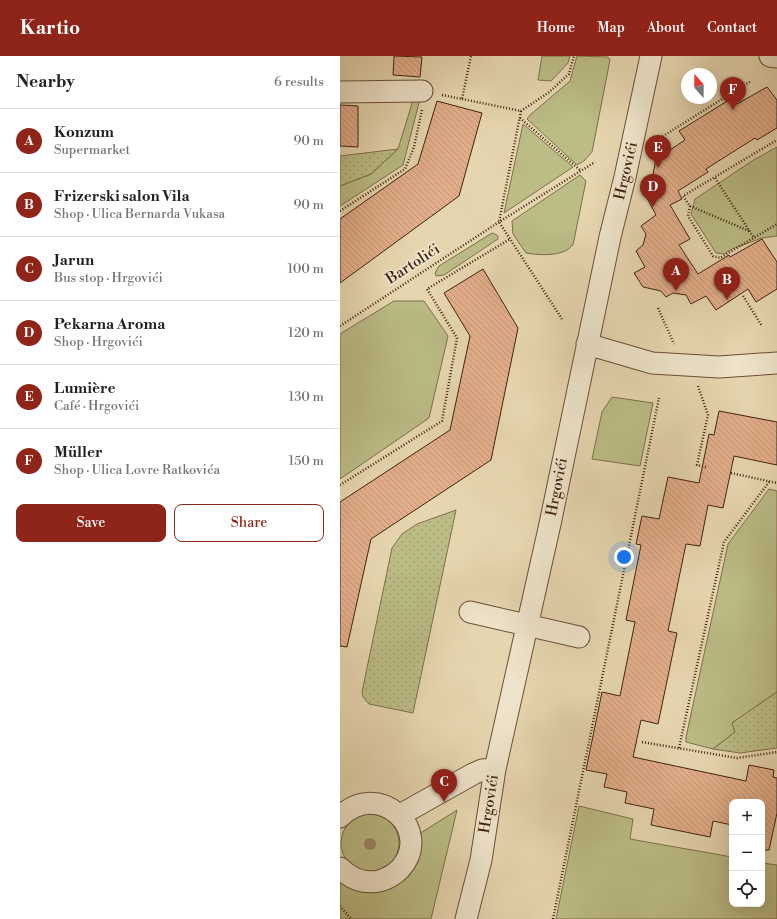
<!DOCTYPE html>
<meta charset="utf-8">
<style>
:root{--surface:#fff;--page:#f6f6f6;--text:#222;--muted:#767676;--line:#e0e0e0;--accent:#8f2418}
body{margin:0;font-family:"Libre Bodoni",serif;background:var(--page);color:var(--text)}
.controls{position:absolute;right:12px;bottom:12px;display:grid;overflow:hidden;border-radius:8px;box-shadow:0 4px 16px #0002}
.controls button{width:36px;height:36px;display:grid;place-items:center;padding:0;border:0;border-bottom:1px solid var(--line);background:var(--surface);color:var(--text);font:20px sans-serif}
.compass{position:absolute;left:341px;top:12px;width:36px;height:36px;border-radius:50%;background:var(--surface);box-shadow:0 4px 16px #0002;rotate:339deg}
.you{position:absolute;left:284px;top:501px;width:14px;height:14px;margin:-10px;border:3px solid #fff;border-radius:50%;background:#1a73e8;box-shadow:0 0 0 6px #1a73e833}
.badge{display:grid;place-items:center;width:26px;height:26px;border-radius:50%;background:var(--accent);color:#fff;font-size:13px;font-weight:700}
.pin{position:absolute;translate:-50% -33px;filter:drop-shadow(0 1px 2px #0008)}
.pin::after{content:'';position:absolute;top:21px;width:14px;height:12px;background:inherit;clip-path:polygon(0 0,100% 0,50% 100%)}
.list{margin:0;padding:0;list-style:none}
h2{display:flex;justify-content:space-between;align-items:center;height:52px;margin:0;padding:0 16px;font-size:17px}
h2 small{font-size:13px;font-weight:400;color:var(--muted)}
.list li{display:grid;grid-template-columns:26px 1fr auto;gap:12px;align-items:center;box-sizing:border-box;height:64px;padding:0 16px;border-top:1px solid var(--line)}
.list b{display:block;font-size:15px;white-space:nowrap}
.list p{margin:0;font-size:13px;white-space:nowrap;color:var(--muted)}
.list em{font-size:13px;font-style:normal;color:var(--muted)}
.actions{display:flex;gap:8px;padding:12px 16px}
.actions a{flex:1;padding:9px 0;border:1px solid var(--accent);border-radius:8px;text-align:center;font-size:14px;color:var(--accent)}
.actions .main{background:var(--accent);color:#fff}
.icon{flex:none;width:22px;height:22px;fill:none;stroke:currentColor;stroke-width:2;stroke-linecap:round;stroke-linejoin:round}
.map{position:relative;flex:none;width:437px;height:863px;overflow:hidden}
header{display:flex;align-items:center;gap:24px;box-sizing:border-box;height:56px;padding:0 20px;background:var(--accent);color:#fff}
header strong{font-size:19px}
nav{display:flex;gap:22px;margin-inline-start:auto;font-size:14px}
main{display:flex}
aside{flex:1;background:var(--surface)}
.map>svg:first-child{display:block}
.grass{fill:#bbbc86;stroke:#7e704a}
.park{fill:url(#park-dots);stroke:#7e704a}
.building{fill:url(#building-back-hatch);stroke:#41230e}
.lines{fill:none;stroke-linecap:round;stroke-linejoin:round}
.minor-casing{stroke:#6a5036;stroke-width:23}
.path{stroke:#41230e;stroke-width:2.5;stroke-dasharray:1 2;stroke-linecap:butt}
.minor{stroke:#efe4cb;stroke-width:21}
.tree{fill:#9c8867}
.labels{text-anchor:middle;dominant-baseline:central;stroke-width:3.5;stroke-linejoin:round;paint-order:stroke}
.street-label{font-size:15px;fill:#41230e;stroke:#efe4cb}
</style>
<header>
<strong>Kartio</strong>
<nav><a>Home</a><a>Map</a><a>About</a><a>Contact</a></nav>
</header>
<main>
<aside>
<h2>Nearby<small>6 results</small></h2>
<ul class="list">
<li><span class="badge">A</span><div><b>Konzum</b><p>Supermarket</p></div><em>90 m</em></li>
<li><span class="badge">B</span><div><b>Frizerski salon Vila</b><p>Shop · Ulica Bernarda Vukasa</p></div><em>90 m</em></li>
<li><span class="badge">C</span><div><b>Jarun</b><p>Bus stop · Hrgovići</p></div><em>100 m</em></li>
<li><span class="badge">D</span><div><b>Pekarna Aroma</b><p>Shop · Hrgovići</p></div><em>120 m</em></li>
<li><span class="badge">E</span><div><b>Lumière</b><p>Café · Hrgovići</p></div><em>130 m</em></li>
<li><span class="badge">F</span><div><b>Müller</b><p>Shop · Ulica Lovre Ratkovića</p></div><em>150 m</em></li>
</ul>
<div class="actions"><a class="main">Save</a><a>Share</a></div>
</aside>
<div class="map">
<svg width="437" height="863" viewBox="0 0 437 863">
<defs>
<pattern id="park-dots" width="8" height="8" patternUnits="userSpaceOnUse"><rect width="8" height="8" fill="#bbbc86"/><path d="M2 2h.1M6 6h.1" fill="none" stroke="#a2a172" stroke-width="1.8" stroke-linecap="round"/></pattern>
<pattern id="building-back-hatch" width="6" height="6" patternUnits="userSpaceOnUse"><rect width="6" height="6" fill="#e3af8b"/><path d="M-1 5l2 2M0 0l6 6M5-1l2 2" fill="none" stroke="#c49677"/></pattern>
</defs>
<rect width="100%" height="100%" fill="#e6d6af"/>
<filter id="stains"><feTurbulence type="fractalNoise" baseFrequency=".005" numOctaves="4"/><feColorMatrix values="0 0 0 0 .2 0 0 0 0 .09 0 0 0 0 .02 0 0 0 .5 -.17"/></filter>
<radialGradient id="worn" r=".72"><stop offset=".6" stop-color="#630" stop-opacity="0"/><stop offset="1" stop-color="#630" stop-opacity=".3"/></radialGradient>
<path class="grass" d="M202 0H230L228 7 211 25 198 24Z
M237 0 268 1 270 4 252 96 244 105 237 109 187 63 190 59 230 25Z
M74 41 80 43 63 109 0 150V130L31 118 58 93Z
M183 68 233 111 164 157Z
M437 91V180L422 182 392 193 384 198 376 197 351 158 355 143 412 105Z
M240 119 246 125 233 189C230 191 228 194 225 195 215 200 197 199 186 197L173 178 172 165Z
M152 177 155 178 158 180V183L104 219 96 220 95 217 99 210Z
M54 245H84L108 280 89 362 0 423V278Z
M272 341 313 347 300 410 252 403 262 356Z
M429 433 437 435V636L392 667 395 676 373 693 346 686V681L388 488Z
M239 750 293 763 290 783 392 801V848H422V807L437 809V863H216Z
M117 754 91 863H0V824L28 835 57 829 75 805 79 778Z
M1 787a29 29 0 1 1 58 0a29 29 0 1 1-58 0Z"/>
<path class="park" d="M58 93 31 118 0 130V100Z
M116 454 73 657 29 648 23 641 22 636 52 492 62 478 77 468Z
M437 636V692L400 697 373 693 395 676 392 667Z"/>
<path class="building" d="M54 0 82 1 80 21 53 19Z
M427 31 437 44V72L417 84 415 82 366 113 368 116 338 135 342 143 330 149 350 183 339 189 358 218 389 199 390 201 422 183 437 206V233L416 246 408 233 376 254 366 240 351 248 346 239 333 237 326 241 321 235 303 231 294 217 305 211 296 195 303 189 306 178 301 170 316 159 307 142 321 132 313 118 316 103 345 84 339 75 392 42 397 48Z
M97 45 142 57 119 140 0 227V163L78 108Z
M0 49 18 50V91L0 90Z
M143 213 178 272 151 404 31 483 7 591 0 590V446L110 374 130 280 104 237Z
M379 355 437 366V409L394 400 383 452 368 449 360 490 346 488 328 575 337 577 318 668 301 664 293 701 406 725 409 709 434 714 433 721 437 722V757L429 794H422V746H392V769L373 765 370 781 311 769 314 753 285 747 287 736 264 731 267 718 246 714 262 636 280 640 295 566 286 564 301 489 296 488 302 460 319 463 328 421 359 427 369 378 374 379Z"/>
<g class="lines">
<defs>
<path id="minor" d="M430 0 437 1
M0 36 82 35
M247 288 312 307 379 311 437 307
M130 556 239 581
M60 759 133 718 142 714 155 713
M0 761C38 722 95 774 60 813 54 819 47 823 39 825 23 828 11 823 0 812
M126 863 141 804 155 713 210 468 270 181 285 121 311 0"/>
</defs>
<use href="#minor" class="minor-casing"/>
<path class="path" d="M102 39 122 43 131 0
M122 43 181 55 208 37 229 18 234 0
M181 55 159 166 222 263
M180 62 240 114
M320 82 411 25
M375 122 414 182
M350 150 348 160 373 200 380 202 437 168
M0 155 65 113 74 91 82 54
M409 175 350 150 343 140 437 84
M403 240 422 270
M318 252 334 288
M0 270 159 166 255 106
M358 330 368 359 357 409 366 411
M391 417 437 427
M0 429 102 365 117 282 87 233 170 183
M302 686 397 702 437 696
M339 692 384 486 429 426
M0 850 11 863
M213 863 319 342"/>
<use href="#minor" class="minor"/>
</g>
<circle class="tree" cx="30" cy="788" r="6"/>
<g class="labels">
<g class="street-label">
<text transform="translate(286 115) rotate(-77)">Hrgovići</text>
<text transform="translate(73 208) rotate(-33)">Bartolići</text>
<text transform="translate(217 431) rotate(-79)">Hrgovići</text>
<text transform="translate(149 748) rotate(-81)">Hrgovići</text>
</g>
</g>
<rect width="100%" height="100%" filter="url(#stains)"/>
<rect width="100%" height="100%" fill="url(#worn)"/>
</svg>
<div class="controls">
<button>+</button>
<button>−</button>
<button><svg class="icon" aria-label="locate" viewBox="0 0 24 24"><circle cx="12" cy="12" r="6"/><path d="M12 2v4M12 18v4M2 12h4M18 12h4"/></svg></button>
</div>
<svg class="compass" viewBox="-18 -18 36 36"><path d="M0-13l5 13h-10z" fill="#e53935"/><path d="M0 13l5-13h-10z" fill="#767676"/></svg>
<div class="you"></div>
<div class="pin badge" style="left:336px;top:235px">A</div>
<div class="pin badge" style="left:387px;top:244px">B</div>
<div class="pin badge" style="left:104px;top:746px">C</div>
<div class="pin badge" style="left:313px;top:151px">D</div>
<div class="pin badge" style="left:318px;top:112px">E</div>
<div class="pin badge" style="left:393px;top:54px">F</div>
</div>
</main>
